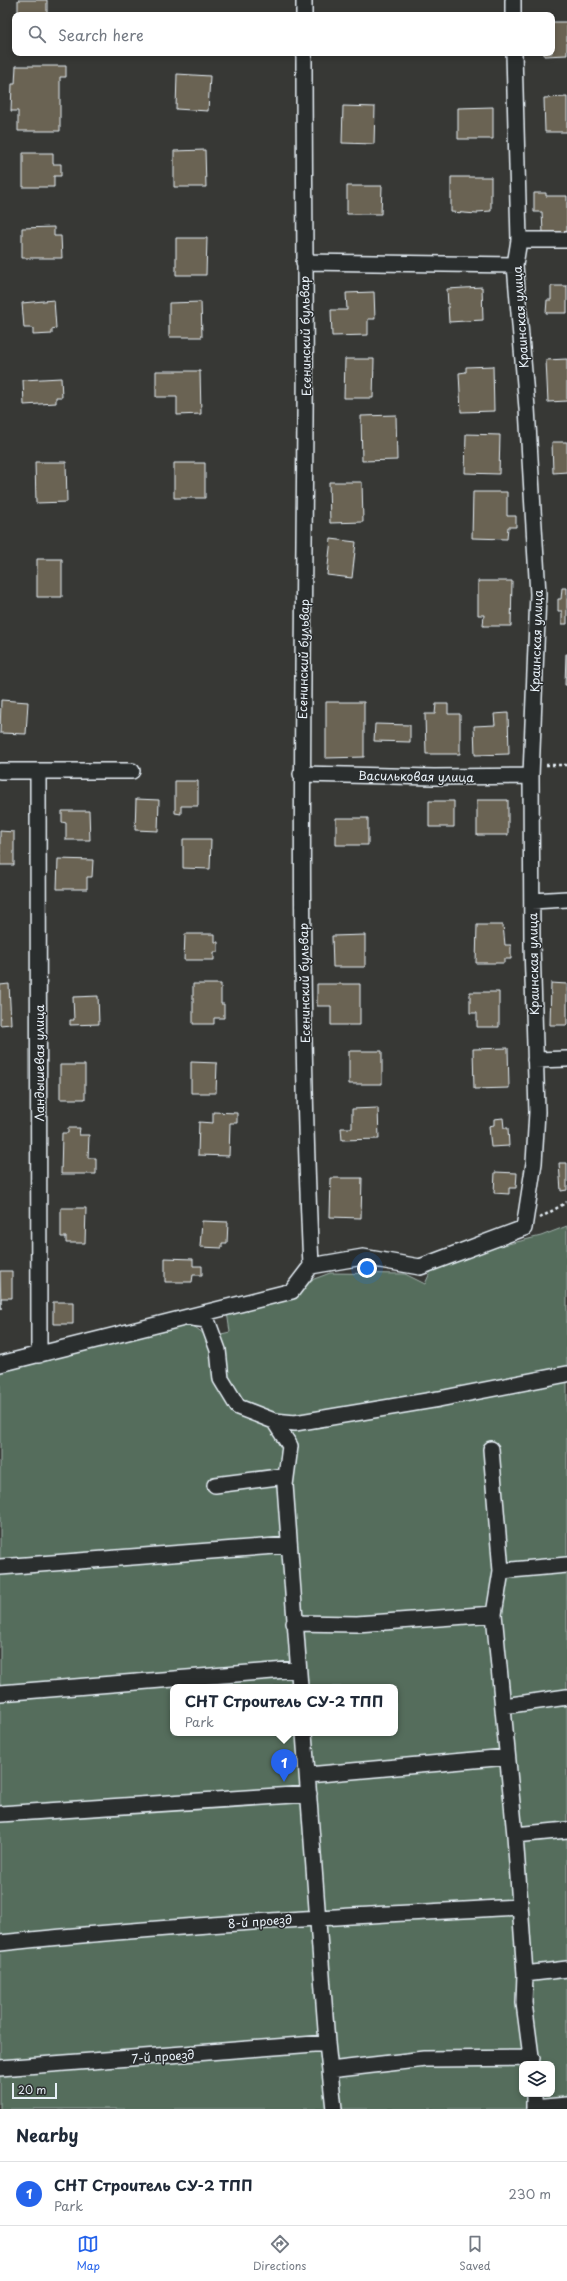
<!DOCTYPE html>
<meta charset="utf-8">
<style>
:root{--surface:#fff;--page:#f2f2f3;--text:#1f2937;--muted:#747a83;--line:#e0e1e3;--accent:#2563eb}
body{margin:0;font-family:"Playpen Sans",sans-serif;background:var(--page);color:var(--text)}
.controls{position:absolute;right:12px;bottom:12px;display:grid;overflow:hidden;border-radius:8px;box-shadow:0 2px 6px #0003}
.controls button{width:36px;height:36px;display:grid;place-items:center;padding:0;border:0;border-bottom:1px solid var(--line);background:var(--surface);color:var(--text);font:20px sans-serif}
.scale{position:absolute;left:12px;bottom:10px;width:45px;box-sizing:border-box;padding-left:4px;border:2px solid #e8f1f8;border-top:0;font-size:11px;line-height:14px;white-space:nowrap;color:#e8f1f8;-webkit-text-stroke:3px #2a2d2e;paint-order:stroke}
.you{position:absolute;left:367px;top:1268px;width:14px;height:14px;margin:-10px;border:3px solid #fff;border-radius:50%;background:#1a73e8;box-shadow:0 0 0 6px #1a73e833}
.badge{display:grid;place-items:center;width:26px;height:26px;border-radius:50%;background:var(--accent);color:#fff;font-size:13px;font-weight:700}
.pin{position:absolute;translate:-50% -33px;filter:drop-shadow(0 1px 2px #0008)}
.pin::after{content:'';position:absolute;top:21px;width:14px;height:12px;background:inherit;clip-path:polygon(0 0,100% 0,50% 100%)}
.popup{position:absolute;left:170px;top:1684px;width:228px;height:52px;box-sizing:border-box;display:grid;place-content:center;border-radius:8px;background:var(--surface);filter:drop-shadow(0 1px 3px #0005);font-size:13px;white-space:nowrap;color:var(--muted)}
.popup b{font-size:15px;color:var(--text)}
.popup::after{content:'';position:absolute;left:50%;top:100%;margin-left:-8px;border:8px solid transparent;border-top-color:var(--surface)}
.list{margin:0;padding:0;list-style:none}
h2{display:flex;justify-content:space-between;align-items:center;height:52px;margin:0;padding:0 16px;font-size:17px}
h2 small{font-size:13px;font-weight:400;color:var(--muted)}
.list li{display:grid;grid-template-columns:26px 1fr auto;gap:12px;align-items:center;box-sizing:border-box;height:64px;padding:0 16px;border-top:1px solid var(--line)}
.list b{display:block;font-size:15px;white-space:nowrap}
.list p{margin:0;font-size:13px;white-space:nowrap;color:var(--muted)}
.list em{font-size:13px;font-style:normal;color:var(--muted)}
.icon{flex:none;width:22px;height:22px;fill:none;stroke:currentColor;stroke-width:2;stroke-linecap:round;stroke-linejoin:round}
.map{position:relative;flex:none;width:567px;height:2109px;overflow:hidden}
.search{position:absolute;background:var(--surface);box-shadow:0 2px 6px #0003;left:12px;right:12px;top:12px;height:44px;display:flex;align-items:center;gap:10px;box-sizing:border-box;padding:0 14px;border-radius:8px;color:var(--muted);font-size:15px}
.sheet{height:116px;background:var(--surface)}
nav{display:flex;justify-content:space-around;align-items:center;box-sizing:border-box;height:56px;border-top:1px solid var(--line);background:var(--surface);font-size:11px;color:var(--muted)}
nav a{display:grid;justify-items:center;gap:2px}
nav .on{color:var(--accent)}
.map>svg:first-child{display:block}
.green{fill:#556d5b;stroke:#9eafaa;fill-rule:evenodd}
.building{fill:#6a6353;stroke:#e8f1f8}
.lines{fill:none;stroke-linecap:round;stroke-linejoin:round}
.minor-casing{stroke:#e8f1f8;stroke-width:18}
.path{stroke:#e8f1f8;stroke-width:2.5;stroke-dasharray:3 3;stroke-linecap:butt}
.minor{stroke:#2a2d2e;stroke-width:15}
.labels{text-anchor:middle;dominant-baseline:central;stroke-width:3;stroke-linejoin:round;paint-order:stroke}
.street-label{font-size:12px;fill:#e8f1f8;stroke:#2a2d2e}
</style>
<div class="map">
<svg width="567" height="2109" viewBox="0 0 567 2109">
<rect width="100%" height="100%" fill="#373835"/>
<filter id="ink" filterUnits="userSpaceOnUse"><feTurbulence type="fractalNoise" baseFrequency=".025" numOctaves="2"/><feDisplacementMap in="SourceGraphic" scale="8" xChannelSelector="R" yChannelSelector="G"/><feConvolveMatrix kernelMatrix="1 2 1 2 8 2 1 2 1" color-interpolation-filters="sRGB"/></filter>
<g filter="url(#ink)">
<path class="green" d="M567 1226V2109H0V1372L187 1321 208 1337 230 1332 227 1312 330 1273 405 1274 425 1284 435 1262 541 1236ZM173 1687H395V1733H173ZM522 2064H552V2094H522Z"/>
<path class="building" d="M18 0H47V15H18Z
M552 22H567V55L544 56V53H552Z
M16 66H66V77H60V131H18V111H11L12 84H15Z
M177 74 210 76 208 111 176 109Z
M567 97V132H545L544 98Z
M343 106 375 107 374 144 342 143Z
M493 107V139H458V108Z
M205 150 206 187H174V151Z
M23 153H53V164H61V176H54V187H23Z
M451 177H491V211L477 212V214L451 212Z
M347 186H382L381 214H347Z
M534 193H546V196H567V233H543L542 212H534Z
M54 227V236H61L62 258H22V228Z
M176 238H207L206 275H176Z
M551 286H567V313H546L547 300H551Z
M482 287 483 320 449 322 447 289Z
M374 292 375 319H368V335L332 336 331 310H347L346 293Z
M54 300 56 328 52 329V334L33 335V328H24L22 303Z
M201 302 202 337H169V303Z
M345 359H374L373 398H344Z
M567 359V401L548 402 546 360Z
M493 366 494 411 461 412 459 373 466 372V367Z
M156 371H200L201 414 177 415V397H156Z
M61 378 62 397H56V403L24 405 23 380Z
M396 415 397 460 362 461 361 416Z
M466 434 500 435 499 474 465 473Z
M552 442H567V472L553 473Z
M35 462H66L67 502 36 503Z
M174 463H205V498H174Z
M329 482H362L363 522 330 523Z
M473 492H507V516H516V527H508L507 539 472 538Z
M331 539 356 542 352 578 327 575Z
M37 559H62V597H37Z
M478 581H512L511 626H483L484 615H478Z
M562 588H567V624H562V611H558V599H561Z
M566 654H567V685H565Z
M1 700 28 702 26 734 0 733Z
M326 702H364V757L326 758Z
M436 704H448V714H460V754H426L425 714H435Z
M508 713 509 754 475 755 474 726 495 725 494 714Z
M375 724 410 725V742L374 741Z
M175 781H198V806H181V814L175 813Z
M136 799 159 800 158 831 135 830Z
M477 800H508V835H477Z
M429 801H454V827H429Z
M62 811H89L90 840H66V823L62 822Z
M336 818H368V845H336Z
M0 831 14 832V865H0Z
M183 839H211L210 869 183 868Z
M58 859 93 860 92 877H87V889H57Z
M477 925H503L505 945H511V959H504V963H476Z
M185 934H215V942H218V952H214V960H184Z
M365 935V967H333L332 936Z
M551 983 567 984V1025H550Z
M9 984 11 1024 0 1025V985Z
M193 984H221V1004H224V1018H214V1024H193Z
M317 984H360V1025H331V1006H317Z
M470 992H499V1027H477V1013H470Z
M98 996 99 1024 70 1025V1020H74L73 997Z
M508 1048 509 1088 474 1089 473 1049Z
M349 1051H382V1084H349Z
M191 1062 217 1063 216 1093H191Z
M60 1065H85V1099H60Z
M378 1108 379 1139 342 1140 341 1128H352V1109Z
M213 1112 237 1113V1123H230L229 1156 198 1155 199 1122 213 1123Z
M503 1118 504 1128H508L509 1146 491 1147 489 1126 494 1125V1119Z
M68 1128H80L79 1135H89L88 1158H96V1174H61L62 1133H68Z
M559 1163H567V1190L561 1191Z
M495 1172 517 1173 516 1188H509V1194L494 1193Z
M331 1178H362L361 1218 330 1217Z
M61 1208H86L85 1243H66V1237H61Z
M202 1221 228 1222 227 1243H222V1248L200 1247Z
M165 1258 193 1259V1266H202V1275H193L192 1282H165Z
M0 1271H12V1298H1V1309Z
M53 1302H73V1324H53Z"/>
<g class="lines">
<defs>
<path id="minor" d="M513 0V15
M304 15V0
M304 53C304 175 306 297 305 419 303 701 298 984 311 1266
M519 240H567
M304 262 515 265
M0 771H132
M38 772 39 1355
M301 774 434 777 531 776
M532 901 567 899
M535 1060 567 1059
M192 1318 207 1320 218 1350 221 1379 238 1407 274 1421 295 1423 439 1399 567 1374
M0 1364 292 1291 311 1266 363 1257 420 1267 524 1228 534 1163 537 1112 532 944 531 776 538 594 527 408 515 265 519 240 514 53
M274 1421 290 1446 285 1485 300 1687
M491 1449 501 1571 494 1614 515 1835 525 1974 524 2003 532 2064
M215 1485 286 1476
M0 1567 289 1545
M501 1571 567 1565
M294 1623 357 1624 494 1614
M0 1693 298 1669
M503 1706 567 1697
M304 1733 327 2043 334 2109
M308 1775 507 1757
M0 1814 309 1794
M515 1835 567 1830
M0 1943C173 1925 346 1916 520 1907
M525 1974 567 1969
M0 2068 327 2043
M330 2070 425 2059 532 2058
M534 2094V2109
M534 2108 567 2105"/>
</defs>
<use href="#minor" class="minor-casing"/>
<path class="path" d="M546 765H567
M540 1218 567 1202"/>
<use href="#minor" class="minor"/>
</g>
</g>
<g class="labels">
<g class="street-label">
<text transform="translate(520 317) rotate(-94)">Краинская улица</text>
<text transform="translate(305 336) rotate(-91)">Есенинский бульвар</text>
<text transform="translate(536 641) rotate(-88)">Краинская улица</text>
<text transform="translate(303 659) rotate(-89)">Есенинский бульвар</text>
<text transform="translate(416 776) rotate(1)">Васильковая улица</text>
<text transform="translate(533 964) rotate(-91)">Краинская улица</text>
<text transform="translate(304 983) rotate(-91)">Есенинский бульвар</text>
<text transform="translate(39 1063) rotate(-90)">Ландышевая улица</text>
<text transform="translate(260 1921) rotate(-4)">8-й проезд</text>
<text transform="translate(163 2056) rotate(-4)">7-й проезд</text>
</g>
</g>
</svg>
<div class="controls">
<button><svg class="icon" aria-label="layers" viewBox="0 0 24 24"><path d="M12 4l9 5-9 5-9-5zM3 14l9 5 9-5"/></svg></button>
</div>
<div class="scale">20 m</div>
<div class="you"></div>
<div class="pin badge" style="left:284px;top:1782px">1</div>
<div class="popup"><b>СНТ Строитель СУ-2 ТПП</b>Park</div>
<div class="search"><svg class="icon" aria-label="search" viewBox="0 0 24 24"><circle cx="10" cy="10" r="6"/><path d="M15 15l6 6"/></svg>Search here</div>
</div>
<section class="sheet">
<h2>Nearby<small></small></h2>
<ul class="list">
<li><span class="badge">1</span><div><b>СНТ Строитель СУ-2 ТПП</b><p>Park</p></div><em>230 m</em></li>
</ul>
</section>
<nav>
<a class="on"><svg class="icon" aria-label="map" viewBox="0 0 24 24"><path d="M3 6l6-2 6 2 6-2v14l-6 2-6-2-6 2zM9 4v14M15 6v14"/></svg>Map</a>
<a><svg class="icon" aria-label="directions" viewBox="0 0 24 24"><path d="M12 3l9 9-9 9-9-9zM9 14v-3h6M13 9l2 2-2 2"/></svg>Directions</a>
<a><svg class="icon" aria-label="saved" viewBox="0 0 24 24"><path d="M7 4h10v16l-5-4-5 4z"/></svg>Saved</a>
</nav>
